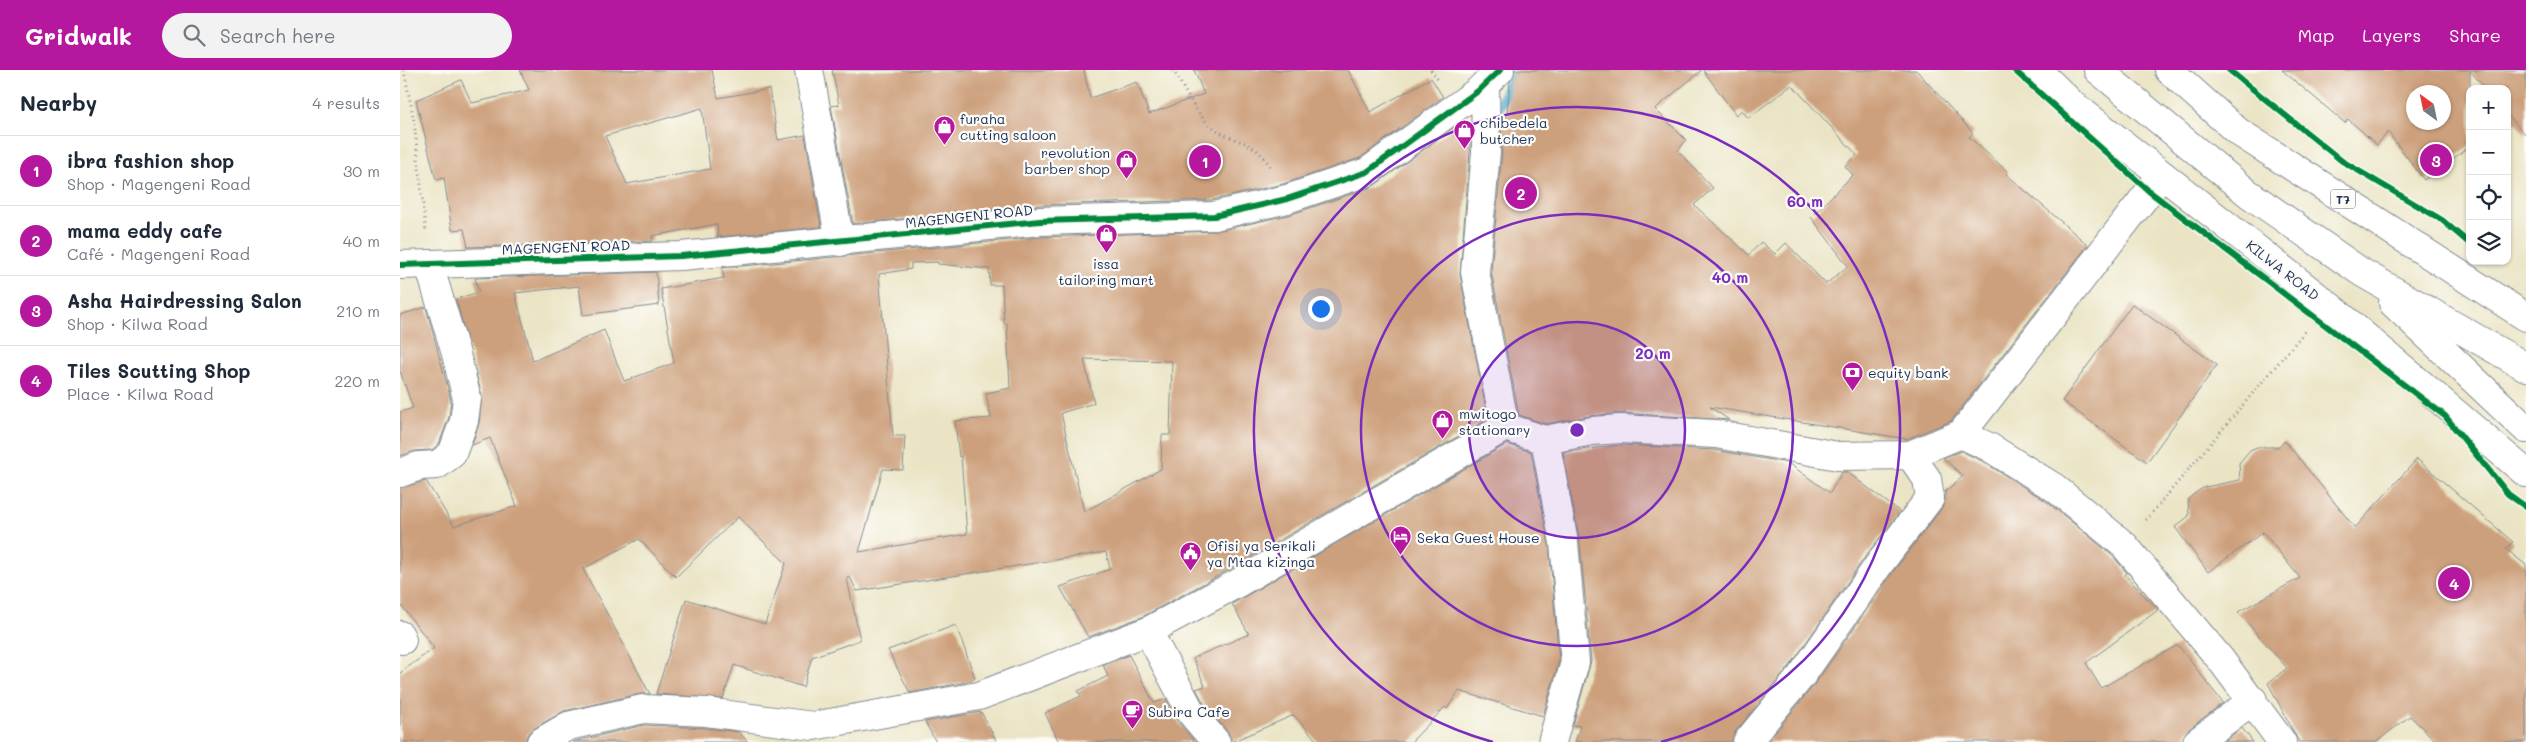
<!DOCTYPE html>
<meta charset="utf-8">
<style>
:root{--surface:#fff;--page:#f2f2f3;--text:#1f2937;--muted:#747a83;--line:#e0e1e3;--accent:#b5179e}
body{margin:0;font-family:Mali,sans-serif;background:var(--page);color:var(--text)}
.controls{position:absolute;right:15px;top:15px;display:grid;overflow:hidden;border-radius:10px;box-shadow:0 1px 4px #0004}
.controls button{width:45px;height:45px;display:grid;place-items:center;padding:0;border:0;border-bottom:1px solid var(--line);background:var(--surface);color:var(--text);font:25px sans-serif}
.compass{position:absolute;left:2006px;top:15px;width:45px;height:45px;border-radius:50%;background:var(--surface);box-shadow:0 1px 4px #0004;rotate:327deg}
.you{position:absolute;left:920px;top:238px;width:18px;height:18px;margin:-12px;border:4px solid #fff;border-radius:50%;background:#1a73e8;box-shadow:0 0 0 8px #1a73e833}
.badge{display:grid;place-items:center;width:32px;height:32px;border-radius:50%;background:var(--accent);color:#fff;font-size:16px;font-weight:700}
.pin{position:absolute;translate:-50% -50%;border:2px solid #fff;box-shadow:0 1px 5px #0006}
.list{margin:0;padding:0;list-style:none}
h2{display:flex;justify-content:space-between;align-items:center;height:65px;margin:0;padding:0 20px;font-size:21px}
h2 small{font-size:16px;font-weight:400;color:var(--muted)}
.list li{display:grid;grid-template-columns:32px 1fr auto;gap:15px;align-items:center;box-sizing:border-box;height:70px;padding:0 20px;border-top:1px solid var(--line)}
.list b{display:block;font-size:19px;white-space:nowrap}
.list p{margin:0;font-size:16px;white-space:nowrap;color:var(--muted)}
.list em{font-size:16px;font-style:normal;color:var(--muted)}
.icon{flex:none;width:28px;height:28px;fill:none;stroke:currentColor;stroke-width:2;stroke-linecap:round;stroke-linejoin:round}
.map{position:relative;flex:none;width:2126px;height:672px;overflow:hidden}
header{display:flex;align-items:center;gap:30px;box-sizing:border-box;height:70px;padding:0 25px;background:var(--accent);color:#fff}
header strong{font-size:24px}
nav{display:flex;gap:28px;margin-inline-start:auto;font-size:18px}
.search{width:350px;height:45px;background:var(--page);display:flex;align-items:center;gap:12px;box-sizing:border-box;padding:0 18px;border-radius:28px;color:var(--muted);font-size:19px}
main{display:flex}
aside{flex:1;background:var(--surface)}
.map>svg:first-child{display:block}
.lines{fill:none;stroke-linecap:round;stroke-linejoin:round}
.stream{stroke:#4da7ca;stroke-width:11}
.building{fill:#cda07d;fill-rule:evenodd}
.minor-casing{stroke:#828a91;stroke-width:30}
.highway-casing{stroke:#828a91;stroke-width:30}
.path{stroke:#828a91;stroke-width:3;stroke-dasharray:1 4;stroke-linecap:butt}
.minor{stroke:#fff;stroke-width:28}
.highway{stroke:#fff;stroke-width:28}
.cycleway-casing{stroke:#fdfcf7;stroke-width:9}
.cycleway{stroke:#00873e;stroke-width:6}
.ring{fill:none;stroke:#7b2cbf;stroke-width:2.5}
.labels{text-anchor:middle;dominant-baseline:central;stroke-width:4.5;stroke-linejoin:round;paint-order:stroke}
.shield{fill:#fdfcf7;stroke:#5f6c8c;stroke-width:1}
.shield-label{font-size:12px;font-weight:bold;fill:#1b2f5e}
.poi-label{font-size:14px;fill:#1b2f5e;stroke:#fdfcf7;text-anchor:start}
.street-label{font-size:14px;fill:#1b2f5e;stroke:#fdfcf7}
.centre{fill:#7b2cbf;stroke:#fdfcf7;stroke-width:2.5}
.ring-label{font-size:15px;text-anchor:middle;font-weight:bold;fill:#7b2cbf;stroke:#fdfcf7;stroke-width:4.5;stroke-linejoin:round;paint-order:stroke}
</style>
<header>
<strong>Gridwalk</strong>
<div class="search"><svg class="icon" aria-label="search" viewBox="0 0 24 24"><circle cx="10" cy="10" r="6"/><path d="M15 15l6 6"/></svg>Search here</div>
<nav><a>Map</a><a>Layers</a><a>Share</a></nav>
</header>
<main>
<aside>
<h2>Nearby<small>4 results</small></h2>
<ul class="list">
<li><span class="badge">1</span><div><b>ibra fashion shop</b><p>Shop · Magengeni Road</p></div><em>30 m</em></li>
<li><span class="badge">2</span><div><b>mama eddy cafe</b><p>Café · Magengeni Road</p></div><em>40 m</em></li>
<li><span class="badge">3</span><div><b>Asha Hairdressing Salon</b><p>Shop · Kilwa Road</p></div><em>210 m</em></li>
<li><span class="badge">4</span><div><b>Tiles Scutting Shop</b><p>Place · Kilwa Road</p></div><em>220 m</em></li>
</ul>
</aside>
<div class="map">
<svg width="2126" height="672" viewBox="0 0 2126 672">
<rect width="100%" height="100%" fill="#fdfcf7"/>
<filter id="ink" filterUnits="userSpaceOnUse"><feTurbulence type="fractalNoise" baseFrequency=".02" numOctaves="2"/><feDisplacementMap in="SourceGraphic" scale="10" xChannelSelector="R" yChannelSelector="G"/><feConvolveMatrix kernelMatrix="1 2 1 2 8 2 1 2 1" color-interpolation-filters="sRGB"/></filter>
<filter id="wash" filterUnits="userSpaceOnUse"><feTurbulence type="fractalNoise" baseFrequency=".0096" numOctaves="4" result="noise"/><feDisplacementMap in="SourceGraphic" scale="20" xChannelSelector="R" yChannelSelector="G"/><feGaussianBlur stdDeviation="1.12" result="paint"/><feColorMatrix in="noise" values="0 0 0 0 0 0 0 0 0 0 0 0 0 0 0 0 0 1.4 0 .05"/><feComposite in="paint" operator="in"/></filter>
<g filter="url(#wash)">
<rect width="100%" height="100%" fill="#eae4c4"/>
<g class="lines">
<path class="stream" d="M1093 48 1111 12 1121 0"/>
</g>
<g id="blocks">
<path class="building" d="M120 0H312L318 28 369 19 378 70 405 65 421 157 318 167 317 154 252 166 253 171 68 177 64 159 52 160 44 108 36 110 16 30 61 10 72 33 129 20ZM302 38 310 99 227 114 205 66Z
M432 0H684L690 28 737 12 749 44 804 24 794 0H948L970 42 1031 8 1043 27 960 88 883 114 812 130 639 135 453 154 431 36 439 35Z
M1115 0H1302L1255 39 1286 70 1278 81 1313 118 1294 135 1349 185 1361 172 1375 184 1386 173 1426 214 1448 196 1411 147 1453 105 1445 96 1457 85 1392 15 1348 48 1342 40 1336 45 1303 0H1516L1573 63 1569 67 1608 102 1606 104 1688 175 1551 351 1507 369 1310 337 1329 350 1220 343 1189 346 1146 354 1119 345 1091 201 1102 83 1101 55 1106 53 1110 12Z
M1882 0H2126V65L2107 44V19H2086L2070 1V76L2024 110 1988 62 1977 75 1948 49 1945 53ZM2014 22H2044V52H2014Z
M1060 53 1070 68V81L1060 205 1088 349 830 499 742 547 688 567 660 517 710 499 706 482 457 521 450 507 447 508 460 570 412 587 403 617 334 595 323 629 256 624 286 529 365 554 386 493 338 447 276 507 239 469 183 499 250 624H240L164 641 133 659 127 665 125 672H0V603L34 578 0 534V418L26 411 54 456 117 436 90 368 72 375 79 353 82 326 56 229 79 222 75 208 256 202 259 235 183 245 179 216 115 223 133 291 204 260 224 311 274 293 261 219 324 208 322 198 641 167 817 161 892 144 972 117ZM538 192V194L589 199 590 215H602L604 253H607L610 318 586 323 591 348 555 351 559 387 561 386 567 464 459 482 483 399 503 400 505 366H493L479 204 511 199V193ZM684 289 772 291 770 365H762L761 399 684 442 661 343 694 333Z
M1732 234 1817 295 1747 392 1662 331Z
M26 237 51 330 49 347 39 374 32 380 14 381 0 386V342L13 338 0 301V245Z
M1885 371 1955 458 2017 389 2113 472 2106 479 2126 495V672H2037L2010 646 1976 672H1899L1868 613 1887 598 1838 542 1900 508 1863 462 1808 502 1775 457 1789 446 1788 429 1798 421 1805 417 1840 410 1839 393 1850 380 1857 377H1878Z
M1107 374 1131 382 1149 475 1159 591 1143 646 1059 621 1047 639 1045 637 1011 672H918L894 645 831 672 828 662 805 635 796 619 805 616 793 588 849 564 832 534Z
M1221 375 1314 380 1388 393 1430 423 1442 402H1447L1500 442 1467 484 1390 596 1335 662 1332 672H1175L1180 656 1173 655 1191 591 1180 472 1163 382Z
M1561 381 1582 391 1646 431 1713 486 1727 503 1725 505 1758 540 1686 593 1701 618 1778 575 1823 633 1788 660 1782 672H1367L1415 614 1493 502 1542 438 1545 431V422L1563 406 1543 388Z
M556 555 575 608 566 612 510 623 488 580Z
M729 585 754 633 766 629 778 652 795 672H659L645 643 681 626 678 621 708 606 703 595Z
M581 642 597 672H536L525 652Z
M244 655 305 658 339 662 348 672H172Z
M1842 658 1853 672H1823Z"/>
</g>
</g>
<g filter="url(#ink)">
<use href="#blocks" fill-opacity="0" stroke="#828a91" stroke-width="1"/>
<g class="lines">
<defs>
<path id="minor" d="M409 0 440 172
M1698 0 1849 124 1961 202 2126 297
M1085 15 1086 82 1075 202 1105 357 1145 370 1164 473 1175 592 1152 672
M0 195 281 186 640 151 814 146 887 129 967 102 1078 21 1100 0
M1993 233 2126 359
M1561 364 1589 377 1655 418 1724 475 1821 590 1882 672
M1145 370 1192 361 1221 359 1316 364 1438 386 1510 385 1561 364 1762 105
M0 403 19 396 37 395 52 384 64 351 67 329 56 284 29 195
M748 561 792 644 816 672
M0 565 2 570
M141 672 168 656 243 639 306 642 413 656 579 626 748 561 838 513 1105 357
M1347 672 1402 605 1480 493 1530 428 1527 409 1510 385
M1797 672 1853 630"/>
<path id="highway" d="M1637 0 1671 33 1928 235 2126 403
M1769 0 1837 61 2126 247"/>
</defs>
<use href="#minor" class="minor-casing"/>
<use href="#highway" class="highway-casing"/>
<path class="path" d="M4 0 14 51 26 162
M773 0C784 18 794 41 810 55 835 76 854 66 872 100
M1031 0 1038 10
M1746 450 1906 260"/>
<use href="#minor" class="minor"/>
<use href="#highway" class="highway"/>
<defs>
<path id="cycleway" d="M1614 0 1750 122 2045 346 2108 424 2126 437
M1829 0 1942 91 2042 150 2070 174
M0 195 281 186 640 151 814 146 887 129 967 102 1078 21 1100 0"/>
</defs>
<use href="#cycleway" class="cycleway-casing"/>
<use href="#cycleway" class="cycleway"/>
</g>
</g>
<circle cx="1177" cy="360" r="108" fill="#7b2cbf" fill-opacity=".12"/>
<g class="ring">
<circle cx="1177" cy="360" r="108"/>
<circle cx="1177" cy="360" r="216"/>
<path d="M1093 672A323 323 0 1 1 1261 672"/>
</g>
<defs>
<symbol id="shop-pin" viewBox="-11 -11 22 30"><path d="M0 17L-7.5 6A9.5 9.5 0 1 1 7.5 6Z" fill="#b5179e" stroke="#fdfcf7"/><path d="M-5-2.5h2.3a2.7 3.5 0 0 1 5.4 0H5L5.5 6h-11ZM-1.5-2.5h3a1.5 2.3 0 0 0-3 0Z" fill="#fff"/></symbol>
<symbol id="bank-pin" viewBox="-11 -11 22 30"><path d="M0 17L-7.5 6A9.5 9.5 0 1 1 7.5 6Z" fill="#b5179e" stroke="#fdfcf7"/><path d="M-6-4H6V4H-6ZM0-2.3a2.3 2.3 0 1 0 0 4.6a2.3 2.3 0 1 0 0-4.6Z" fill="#fff"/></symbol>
<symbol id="hotel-pin" viewBox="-11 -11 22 30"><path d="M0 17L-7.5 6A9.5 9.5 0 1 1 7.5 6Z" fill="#b5179e" stroke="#fdfcf7"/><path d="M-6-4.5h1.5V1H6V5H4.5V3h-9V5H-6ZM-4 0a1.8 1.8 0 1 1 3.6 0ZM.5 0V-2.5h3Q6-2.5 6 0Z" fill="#fff"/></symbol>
<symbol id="civic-pin" viewBox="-11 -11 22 30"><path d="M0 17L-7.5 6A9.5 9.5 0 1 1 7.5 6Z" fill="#b5179e" stroke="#fdfcf7"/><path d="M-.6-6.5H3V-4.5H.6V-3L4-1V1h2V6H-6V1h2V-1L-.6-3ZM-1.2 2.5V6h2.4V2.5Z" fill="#fff"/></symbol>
<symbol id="cafe-pin" viewBox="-11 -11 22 30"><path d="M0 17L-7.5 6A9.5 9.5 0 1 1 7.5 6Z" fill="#b5179e" stroke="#fdfcf7"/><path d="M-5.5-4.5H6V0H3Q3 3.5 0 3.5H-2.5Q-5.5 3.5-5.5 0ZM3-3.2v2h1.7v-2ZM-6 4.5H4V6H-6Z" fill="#fff"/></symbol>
</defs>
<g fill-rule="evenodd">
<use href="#shop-pin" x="532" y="44" width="25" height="34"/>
<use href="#shop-pin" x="1052" y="48" width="25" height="34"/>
<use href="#shop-pin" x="714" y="78" width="25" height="34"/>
<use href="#shop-pin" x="694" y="152" width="25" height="34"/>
<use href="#bank-pin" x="1440" y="290" width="25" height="34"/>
<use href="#shop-pin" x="1030" y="338" width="25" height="34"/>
<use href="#hotel-pin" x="988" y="454" width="25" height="34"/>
<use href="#civic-pin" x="778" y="470" width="25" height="34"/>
<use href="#cafe-pin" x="720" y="628" width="25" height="34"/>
</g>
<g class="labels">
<rect class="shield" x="1930.5" y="119.5" width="25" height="19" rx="4"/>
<g class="shield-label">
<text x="1943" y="129">T7</text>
</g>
<g class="poi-label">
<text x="560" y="48">furaha<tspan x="560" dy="16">cutting saloon</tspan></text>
<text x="1080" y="52">chibedela<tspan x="1080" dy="16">butcher</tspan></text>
<text x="710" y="82" text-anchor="end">revolution<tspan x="710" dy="16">barber shop</tspan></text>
<text x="706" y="193" text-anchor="middle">issa<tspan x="706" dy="16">tailoring mart</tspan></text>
<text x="1468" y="302">equity bank</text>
<text x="1059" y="343">mwitogo<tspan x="1059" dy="16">stationary</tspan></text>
<text x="1017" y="467">Seka Guest House</text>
<text x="807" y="475">Ofisi ya Serikali<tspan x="807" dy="16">ya Mtaa kizinga</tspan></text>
<text x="748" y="641">Subira Cafe</text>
</g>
<g class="street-label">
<text transform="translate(569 146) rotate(-6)">MAGENGENI ROAD</text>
<text transform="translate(166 177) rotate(-2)">MAGENGENI ROAD</text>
<text transform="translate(1883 200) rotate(38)">KILWA ROAD</text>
</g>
</g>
<circle cx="1177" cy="360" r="8" class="centre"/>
<g class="ring-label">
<text x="1405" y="137">60 m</text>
<text x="1330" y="213">40 m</text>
<text x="1253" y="289">20 m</text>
</g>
</svg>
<div class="controls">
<button>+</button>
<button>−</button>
<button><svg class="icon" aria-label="locate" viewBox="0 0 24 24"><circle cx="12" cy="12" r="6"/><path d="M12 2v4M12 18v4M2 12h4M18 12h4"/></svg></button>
<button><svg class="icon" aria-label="layers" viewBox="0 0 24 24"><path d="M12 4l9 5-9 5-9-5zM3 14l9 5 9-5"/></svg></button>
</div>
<svg class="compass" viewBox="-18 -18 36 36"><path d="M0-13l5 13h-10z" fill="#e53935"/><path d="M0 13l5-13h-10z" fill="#747a83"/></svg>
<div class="you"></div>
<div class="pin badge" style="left:805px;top:91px">1</div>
<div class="pin badge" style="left:1121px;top:123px">2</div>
<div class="pin badge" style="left:2036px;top:90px">3</div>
<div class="pin badge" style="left:2054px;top:513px">4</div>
</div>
</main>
